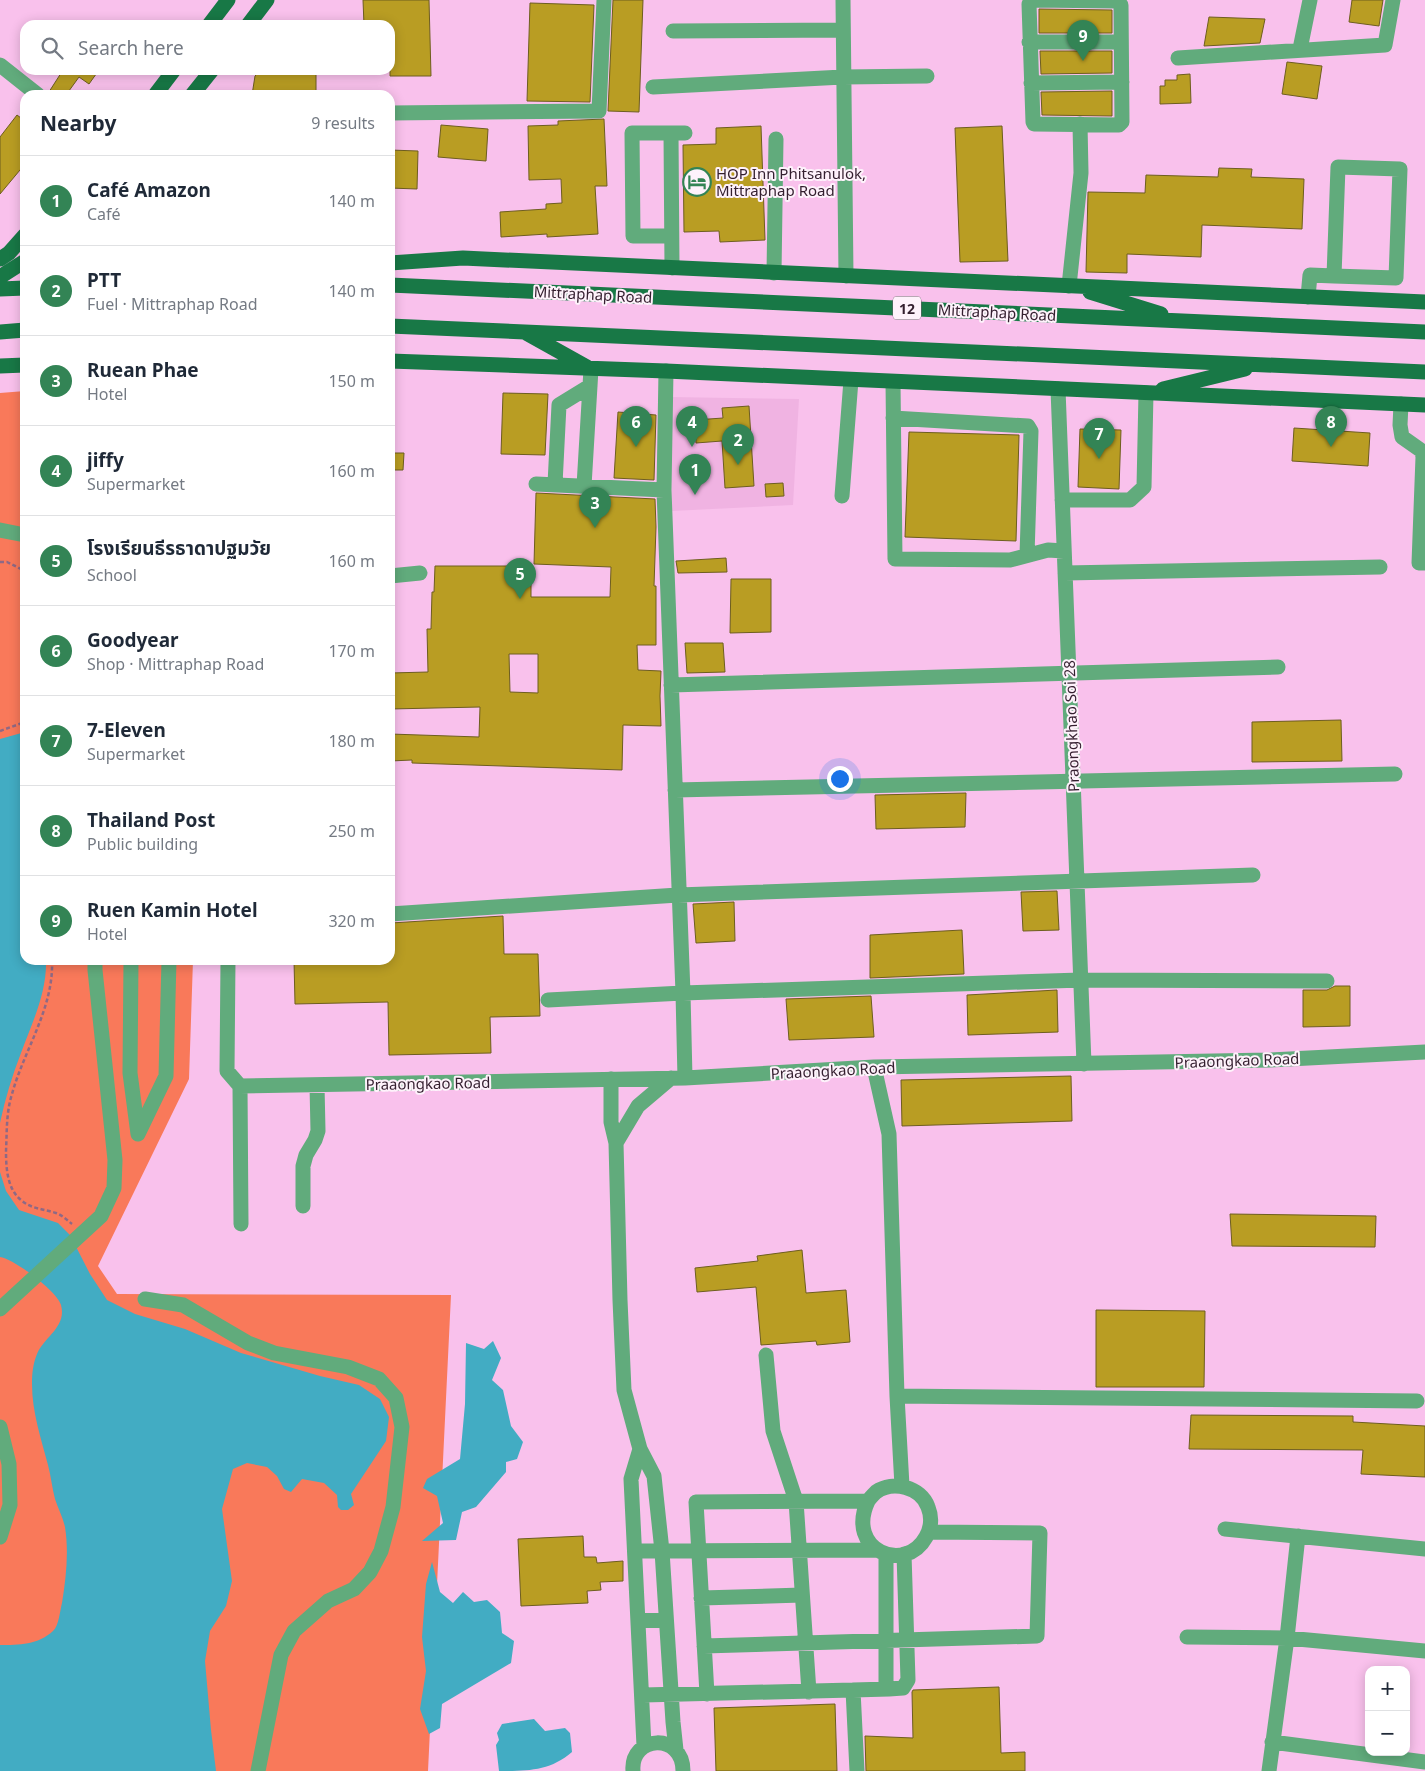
<!DOCTYPE html>
<meta charset="utf-8">
<style>
:root{--surface:#fff;--page:#f6f6f7;--text:#1f2937;--muted:#747a83;--line:#e0e1e3;--accent:#338455}
body{margin:0;font-family:"Noto Sans","Noto Sans Thai",sans-serif;background:var(--page);color:var(--text)}
.controls{position:absolute;right:15px;bottom:15px;display:grid;overflow:hidden;border-radius:10px;box-shadow:0 2px 12px #0003}
.controls button{width:45px;height:45px;display:grid;place-items:center;padding:0;border:0;border-bottom:1px solid var(--line);background:var(--surface);color:var(--text);font:25px sans-serif}
.you{position:absolute;left:839px;top:778px;width:18px;height:18px;margin:-12px;border:4px solid #fff;border-radius:50%;background:#1a73e8;box-shadow:0 0 0 8px #1a73e833}
.badge{display:grid;place-items:center;width:32px;height:32px;border-radius:50%;background:var(--accent);color:#fff;font-size:16px;font-weight:700}
.pin{position:absolute;translate:-50% -41px;filter:drop-shadow(0 1px 2px #0008)}
.pin::after{content:'';position:absolute;top:26px;width:18px;height:15px;background:inherit;clip-path:polygon(0 0,100% 0,50% 100%)}
.list{margin:0;padding:0;list-style:none}
h2{display:flex;justify-content:space-between;align-items:center;height:65px;margin:0;padding:0 20px;font-size:21px}
h2 small{font-size:16px;font-weight:400;color:var(--muted)}
.list li{display:grid;grid-template-columns:32px 1fr auto;gap:15px;align-items:center;box-sizing:border-box;height:90px;padding:0 20px;border-top:1px solid var(--line)}
.list b{display:block;font-size:19px;white-space:nowrap}
.list p{margin:0;font-size:16px;white-space:nowrap;color:var(--muted)}
.list em{font-size:16px;font-style:normal;color:var(--muted)}
.icon{flex:none;width:28px;height:28px;fill:none;stroke:currentColor;stroke-width:2;stroke-linecap:round;stroke-linejoin:round}
.map{position:relative;flex:none;width:1425px;height:1771px;overflow:hidden}
.search{position:absolute;background:var(--surface);box-shadow:0 2px 12px #0003;left:20px;top:20px;width:375px;height:55px;display:flex;align-items:center;gap:12px;box-sizing:border-box;padding:0 18px;border-radius:15px;color:var(--muted);font-size:19px}
.panel{position:absolute;background:var(--surface);box-shadow:0 2px 12px #0003;left:20px;top:90px;width:375px;height:875px;border-radius:15px}
.map>svg:first-child{display:block}
.built{fill:#f0b3e2}
.green{fill:#f9795a}
.water{fill:#42acc3}
.building{fill:#b99d23;stroke:#6e5e1f;fill-rule:evenodd}
.lines{fill:none;stroke-linecap:round;stroke-linejoin:round}
.path{stroke:#8e6985;stroke-width:2.5;stroke-dasharray:4 2.5;stroke-linecap:butt}
.minor{stroke:#61ab7c;stroke-width:15}
.major{stroke:#187846;stroke-width:15}
.labels{text-anchor:middle;dominant-baseline:central;stroke-width:4;stroke-linejoin:round;paint-order:stroke}
.shield{fill:#fef2fb;stroke:#715e6c;stroke-width:1}
.shield-label{font-size:14px;font-weight:bold;fill:#341f2f}
.poi-label{font-size:15px;fill:#341f2f;stroke:#fef2fb;text-anchor:start}
.street-label{font-size:15px;fill:#341f2f;stroke:#fef2fb}
</style>
<div class="map">
<svg width="1425" height="1771" viewBox="0 0 1425 1771">
<rect width="100%" height="100%" fill="#f9c1ec"/>
<path class="built" d="M670 397 799 399 793 505 672 511Z"/>
<path class="green" d="M25 391V960H193L189 1079 98 1266 117 1294 451 1295 428 1771H0V393Z"/>
<path class="water" d="M25 732V960H46C47 993 32 1023 21 1053 12 1076 5 1099 0 1123V739Z
M0 1172 6 1191 19 1210 58 1223 70 1235 90 1274 107 1300 135 1314 185 1329 241 1353 320 1376 359 1385 380 1399 389 1417 386 1441 351 1494 354 1505 348 1510H341L338 1507 337 1495 324 1483 302 1479 291 1492 284 1489 277 1476 267 1467 247 1463 233 1469 222 1509 232 1581 226 1606 210 1631 205 1661 211 1730 216 1771H0V1645C19 1645 38 1645 53 1631 59 1626 60 1610 62 1603 66 1578 69 1552 65 1527 63 1518 58 1508 55 1499 52 1488 51 1476 48 1465 41 1438 32 1412 32 1384 32 1373 33 1364 37 1354 44 1337 67 1327 61 1305 57 1291 14 1259 0 1257Z
M493 1341 501 1358 492 1380 503 1390 511 1426 523 1442 517 1459 506 1462V1472L476 1507 462 1512 456 1540 422 1541 443 1523 437 1496 423 1488 427 1479 460 1459 465 1404 466 1343 484 1349Z
M432 1562 440 1592 453 1603 463 1592 474 1602 487 1600 500 1612 502 1633 514 1641 511 1663 442 1704 440 1728 429 1734 420 1709 426 1671 422 1637 426 1584Z
M534 1719 545 1731 565 1728 570 1733 572 1752C550 1771 528 1771 499 1771L496 1745 499 1740 497 1733 502 1724Z"/>
<path class="building" d="M363 0H429L431 76H390V25H364Z
M613 0H643L639 112 608 111Z
M1352 0H1383L1379 26 1349 22Z
M530 3 594 5 590 102 527 101Z
M1039 9 1112 10V33H1039Z
M1209 17 1265 19 1260 43 1204 46Z
M1040 51H1112V73L1041 74Z
M1287 62 1322 66 1317 99 1282 94Z
M63 70H99L89 84 79 77 66 95H47Z
M261 70H316V95H252L255 76Z
M1190 74 1191 103 1160 104V86H1165V80H1177V75Z
M1112 91V116L1042 115 1041 92Z
M17 115 25 121V164L0 194V137Z
M604 119 607 186H595L598 234 547 237V234L501 237 500 212 546 209V204L562 203 561 179 529 180 528 126 558 125V121Z
M441 125 488 129 486 161 438 157Z
M761 126 765 240 720 242 719 231 684 232 683 145 716 144V128Z
M1002 126 1008 261 960 262 955 128Z
M390 150 418 151 417 189 390 188Z
M1219 168 1252 169 1251 177 1304 179 1302 229 1202 225 1201 257 1127 254V273L1086 272 1088 192 1145 193 1146 175 1218 177Z
M503 393 548 394 545 455 501 454Z
M749 406 754 486 725 488 722 441 696 443 695 420 723 418 722 408Z
M618 412 656 415 654 480 614 478Z
M1294 428 1370 433 1368 466 1292 461Z
M1080 429 1121 430 1119 489 1078 487Z
M909 432 1019 435 1016 541 905 537Z
M390 453H404L403 470H390Z
M783 483 784 496 766 497 765 484Z
M536 493 655 499 656 527 654 586H656V645H637L638 670 661 671 660 696 661 726 623 725 622 770 412 763V760L390 761V734L479 737 480 707 390 709V673L428 672 427 629H431L432 592H434L435 566H531V597H610L611 567 534 564ZM509 654H538V693L510 692Z
M726 558 727 572 678 573 676 561Z
M731 579H771V632L730 633Z
M685 643H723L725 672 687 673Z
M1341 720 1342 761 1252 762V722Z
M966 793 965 827 876 829 875 795Z
M1057 891 1059 930 1023 931 1021 892Z
M734 902 735 941 696 943 693 904Z
M503 916 504 954H538L540 1016 490 1017 491 1053 389 1055 388 1002 295 1004 294 960H390V956L392 955 391 923Z
M962 930 964 974 870 978V935Z
M1335 986H1350V1026L1303 1027V990H1327Z
M1057 990 1058 1032 968 1035 967 995Z
M871 996 874 1037 789 1040 786 999Z
M1071 1076 1072 1121 902 1126 901 1080Z
M1230 1214 1376 1216 1375 1247 1232 1246Z
M802 1250 806 1293 846 1290 850 1342 817 1345 816 1341 761 1345 756 1287 697 1292 695 1268 758 1261 757 1256Z
M1096 1310 1205 1311 1204 1387H1096Z
M1191 1415 1353 1416V1422L1425 1426V1477L1361 1474 1363 1450 1189 1449Z
M583 1536 584 1557H596L597 1563 623 1561V1581L600 1582 601 1590 587 1591 588 1603 521 1606 518 1539Z
M999 1687 1001 1753 1025 1752V1771H866L865 1736 913 1738 912 1692 913 1690Z
M835 1704 837 1771H716L714 1708Z"/>
<g class="lines">
<path class="path" d="M0 562H7L25 571
M0 731 25 722
M52 960C54 1008 24 1050 12 1094 6 1113 7 1132 6 1151 6 1167 7 1189 21 1200 31 1209 44 1209 56 1213 62 1215 67 1220 72 1224"/>
<path class="minor" d="M843 0 846 276
M1034 0 1117 1 1121 5 1122 122 1119 125 1034 124 1033 122 1029 4 1031 1Z
M673 31 843 30
M1029 42H1121
M1300 49 1310 0
M1178 58 1385 45 1393 0
M0 65 38 95
M1031 83 1122 82
M653 87 843 77 927 76
M390 113 599 111 604 0
M671 133 672 268
M671 236H633L632 133H685
M774 273 776 139
M1069 286 1081 173 1080 124
M1308 297 1310 275 1334 276 1338 167 1400 169 1396 278 1334 276
M666 371 664 490 683 993 685 1078
M893 382 895 559 1010 560 1048 550 1064 551
M1058 389 1084 1064
M1401 404 1400 425 1402 437 1422 451 1423 457 1419 563H1425
M893 418 1028 426 1031 431 1027 555
M536 484 664 490
M555 484 559 405 590 386
M584 486 591 369
M842 496 851 380
M1062 500H1130L1144 487 1146 393
M0 530 25 535
M1065 573 1380 567
M390 576 420 573
M671 685 1278 667
M675 790 1395 774
M390 914 678 895 1253 875
M131 960 130 1073 138 1134 166 1076 169 960
M228 960 227 1071 240 1086 685 1078 874 1067 1270 1060 1425 1052
M548 1000 683 993 1081 980 1327 981
M874 1067 889 1134 897 1396 902 1486
M611 1079V1122L616 1143 620 1300 624 1390 640 1449 654 1476 662 1551 673 1722 676 1750
M240 1086 241 1224
M616 1143 638 1106 671 1078
M303 1206V1166L306 1155 315 1140 318 1131 317 1085
M145 1299 183 1305 248 1343 274 1353 348 1367 379 1379 396 1398 402 1427 393 1507 381 1551 370 1572 354 1589 328 1601 294 1631 281 1655 258 1771
M0 1309 101 1216 114 1188 115 1160 95 970V960
M766 1355 773 1431 796 1501 809 1692
M897 1396 1417 1401
M0 1427 9 1464 10 1505 0 1537
M640 1449 631 1479 644 1746
M1225 1529 1425 1549
M635 1551 878 1550
M886 1554V1683L889 1689 903 1688 908 1680 904 1554
M701 1598 802 1595
M638 1621 666 1619
M1187 1637 1287 1638 1425 1651
M704 1646 1037 1636 1040 1533 929 1532
M853 1690 889 1689
M707 1694 696 1502 868 1501C870 1498 873 1495 876 1492 893 1480 921 1487 928 1507 932 1517 931 1528 926 1537 905 1575 845 1550 868 1501
M643 1695 853 1690 857 1771
M1272 1742 1425 1762
M633 1771C630 1735 683 1732 683 1771
M1269 1771 1287 1638 1298 1536"/>
<path class="major" d="M209 25 228 0
M248 25 267 0
M155 95 174 70
M192 95 212 70
M0 259 9 253 25 235
M390 263 463 258 1425 302
M0 277 25 261
M390 285 1425 332
M0 289 25 288
M1090 292 1161 314
M390 326 1425 372
M0 332 25 330
M526 333 587 367
M390 361 666 371 1425 405
M0 366 25 365
M1163 389 1245 369"/>
</g>
<defs>
<symbol id="hotel-ring" viewBox="-11 -11 22 22"><circle r="9.5" fill="#fef2fb" stroke="#338455" stroke-width="1.5"/><path d="M-6-4.5h1.5V1H6V5H4.5V3h-9V5H-6ZM-4 0a1.8 1.8 0 1 1 3.6 0ZM.5 0V-2.5h3Q6-2.5 6 0Z" fill="#338455"/></symbol>
</defs>
<g fill-rule="evenodd">
<use href="#hotel-ring" x="681" y="166" width="32" height="32"/>
</g>
<g class="labels">
<rect class="shield" x="893" y="296.5" width="28" height="23" rx="4"/>
<g class="shield-label">
<text x="907" y="308">12</text>
</g>
<g class="poi-label">
<text x="716" y="173">HOP Inn Phitsanulok,<tspan x="716" dy="17">Mittraphap Road</tspan></text>
</g>
<g class="street-label">
<text transform="translate(593 294) rotate(3)">Mittraphap Road</text>
<text transform="translate(997 312) rotate(3)">Mittraphap Road</text>
<text transform="translate(1071 726) rotate(-92)">Praongkhao Soi 28</text>
<text transform="translate(1237 1060) rotate(-2)">Praaongkao Road</text>
<text transform="translate(833 1070) rotate(-3)">Praaongkao Road</text>
<text transform="translate(428 1083) rotate(-1)">Praaongkao Road</text>
</g>
</g>
</svg>
<div class="controls">
<button>+</button>
<button>−</button>
</div>
<div class="you"></div>
<div class="pin badge" style="left:695px;top:495px">1</div>
<div class="pin badge" style="left:738px;top:465px">2</div>
<div class="pin badge" style="left:595px;top:528px">3</div>
<div class="pin badge" style="left:692px;top:447px">4</div>
<div class="pin badge" style="left:520px;top:599px">5</div>
<div class="pin badge" style="left:636px;top:447px">6</div>
<div class="pin badge" style="left:1099px;top:459px">7</div>
<div class="pin badge" style="left:1331px;top:447px">8</div>
<div class="pin badge" style="left:1083px;top:61px">9</div>
<div class="search"><svg class="icon" aria-label="search" viewBox="0 0 24 24"><circle cx="10" cy="10" r="6"/><path d="M15 15l6 6"/></svg>Search here</div>
<section class="panel">
<h2>Nearby<small>9 results</small></h2>
<ul class="list">
<li><span class="badge">1</span><div><b>Café Amazon</b><p>Café</p></div><em>140 m</em></li>
<li><span class="badge">2</span><div><b>PTT</b><p>Fuel · Mittraphap Road</p></div><em>140 m</em></li>
<li><span class="badge">3</span><div><b>Ruean Phae</b><p>Hotel</p></div><em>150 m</em></li>
<li><span class="badge">4</span><div><b>jiffy</b><p>Supermarket</p></div><em>160 m</em></li>
<li><span class="badge">5</span><div><b>โรงเรียนธีรธาดาปฐมวัย</b><p>School</p></div><em>160 m</em></li>
<li><span class="badge">6</span><div><b>Goodyear</b><p>Shop · Mittraphap Road</p></div><em>170 m</em></li>
<li><span class="badge">7</span><div><b>7-Eleven</b><p>Supermarket</p></div><em>180 m</em></li>
<li><span class="badge">8</span><div><b>Thailand Post</b><p>Public building</p></div><em>250 m</em></li>
<li><span class="badge">9</span><div><b>Ruen Kamin Hotel</b><p>Hotel</p></div><em>320 m</em></li>
</ul>
</section>
</div>
